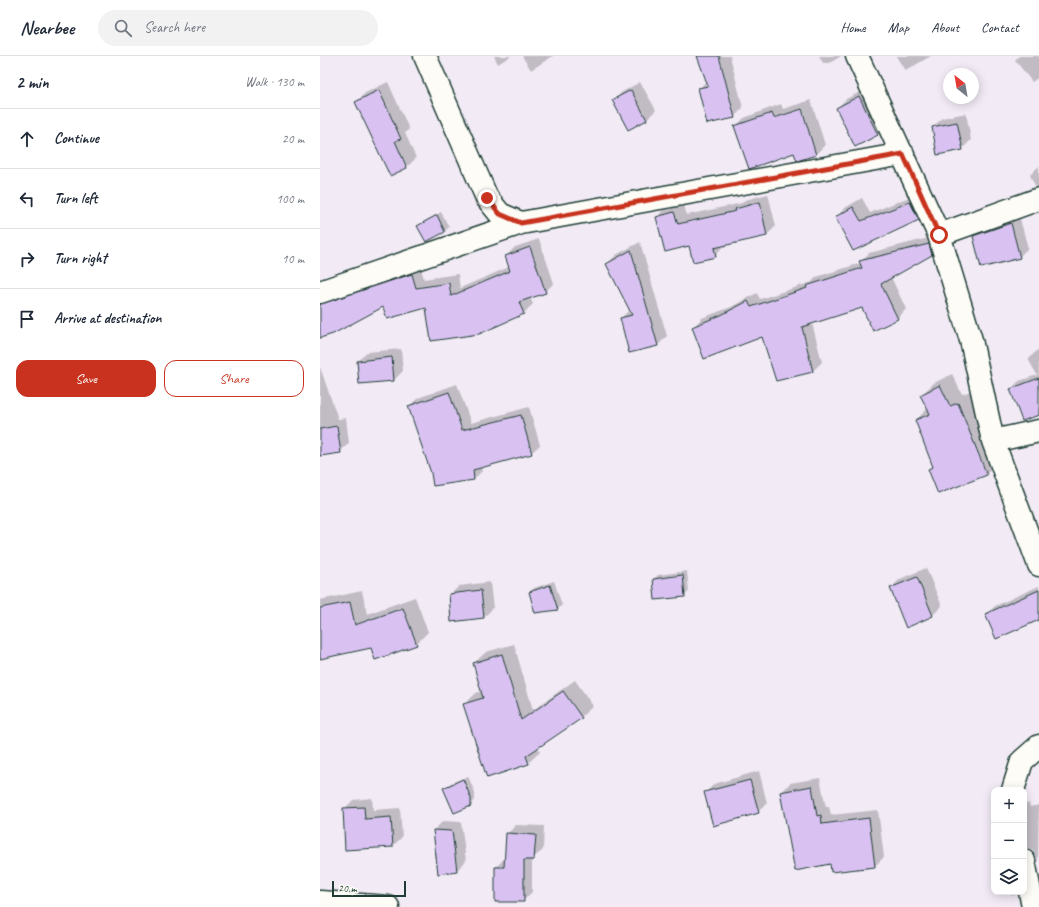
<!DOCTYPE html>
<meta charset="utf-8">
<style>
:root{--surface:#fff;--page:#f2f2f3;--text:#1f2937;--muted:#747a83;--line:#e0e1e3;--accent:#c8321e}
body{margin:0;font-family:Caveat,sans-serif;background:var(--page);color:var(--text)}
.controls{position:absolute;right:12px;bottom:12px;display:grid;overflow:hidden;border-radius:8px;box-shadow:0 2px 10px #0003}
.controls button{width:36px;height:36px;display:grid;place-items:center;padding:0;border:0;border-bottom:1px solid var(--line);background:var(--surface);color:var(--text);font:20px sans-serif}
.compass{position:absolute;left:623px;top:12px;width:36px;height:36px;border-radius:50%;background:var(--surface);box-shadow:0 2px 10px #0003;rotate:329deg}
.scale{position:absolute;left:12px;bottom:10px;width:74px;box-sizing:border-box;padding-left:4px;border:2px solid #1f3d34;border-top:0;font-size:11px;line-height:14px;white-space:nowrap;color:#1f3d34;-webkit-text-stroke:3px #fdfcf7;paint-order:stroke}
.stop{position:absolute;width:12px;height:12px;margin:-9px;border:3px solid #c8321e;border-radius:50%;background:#fff}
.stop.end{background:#c8321e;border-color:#fff;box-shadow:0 1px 4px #0008}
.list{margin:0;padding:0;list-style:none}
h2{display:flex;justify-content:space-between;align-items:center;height:52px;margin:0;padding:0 16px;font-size:17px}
h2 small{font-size:13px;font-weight:400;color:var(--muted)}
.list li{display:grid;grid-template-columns:26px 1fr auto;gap:12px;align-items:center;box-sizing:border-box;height:60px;padding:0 16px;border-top:1px solid var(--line)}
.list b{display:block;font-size:15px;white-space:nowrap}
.list em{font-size:13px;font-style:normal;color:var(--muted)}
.actions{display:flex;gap:8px;padding:12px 16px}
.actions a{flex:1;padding:9px 0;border:1px solid var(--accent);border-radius:12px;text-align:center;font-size:14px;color:var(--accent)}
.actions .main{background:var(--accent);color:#fff}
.icon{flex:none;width:22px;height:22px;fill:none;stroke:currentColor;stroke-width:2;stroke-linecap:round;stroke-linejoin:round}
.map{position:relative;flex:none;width:719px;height:851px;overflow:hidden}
header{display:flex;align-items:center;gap:24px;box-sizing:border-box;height:56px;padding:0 20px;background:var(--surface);border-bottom:1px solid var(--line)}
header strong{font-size:19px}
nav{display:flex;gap:22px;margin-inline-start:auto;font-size:14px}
.search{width:280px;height:36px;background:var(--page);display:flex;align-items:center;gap:10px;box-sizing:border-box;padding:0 14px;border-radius:22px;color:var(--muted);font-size:15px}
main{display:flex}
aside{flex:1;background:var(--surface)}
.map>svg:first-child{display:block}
.shadow{fill:#0003}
.building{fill:#d9c2f2;stroke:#1f3d34}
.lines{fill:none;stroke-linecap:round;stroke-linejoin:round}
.minor-casing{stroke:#1f3d34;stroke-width:25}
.minor{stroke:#fdfcf7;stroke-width:22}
.route{stroke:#c8321e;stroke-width:5}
</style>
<header>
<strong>Nearbee</strong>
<div class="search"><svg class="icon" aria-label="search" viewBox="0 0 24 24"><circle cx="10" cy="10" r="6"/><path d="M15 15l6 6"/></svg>Search here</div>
<nav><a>Home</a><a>Map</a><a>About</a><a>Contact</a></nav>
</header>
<main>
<aside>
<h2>2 min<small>Walk · 130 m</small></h2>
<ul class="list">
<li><svg class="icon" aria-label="ahead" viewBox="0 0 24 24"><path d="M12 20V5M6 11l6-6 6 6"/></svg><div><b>Continue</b></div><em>20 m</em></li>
<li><svg class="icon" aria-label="left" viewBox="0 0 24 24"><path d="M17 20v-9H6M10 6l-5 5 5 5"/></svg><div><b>Turn left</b></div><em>100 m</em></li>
<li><svg class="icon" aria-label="right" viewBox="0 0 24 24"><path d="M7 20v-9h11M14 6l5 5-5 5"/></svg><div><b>Turn right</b></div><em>10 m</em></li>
<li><svg class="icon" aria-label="arrive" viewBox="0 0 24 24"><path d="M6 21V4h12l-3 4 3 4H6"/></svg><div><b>Arrive at destination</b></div></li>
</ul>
<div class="actions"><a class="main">Save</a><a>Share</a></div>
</aside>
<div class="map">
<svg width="719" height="851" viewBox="0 0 719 851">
<rect width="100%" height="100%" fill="#f2ebf6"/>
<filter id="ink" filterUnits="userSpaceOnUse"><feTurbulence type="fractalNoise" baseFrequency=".025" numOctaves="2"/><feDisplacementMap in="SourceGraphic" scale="8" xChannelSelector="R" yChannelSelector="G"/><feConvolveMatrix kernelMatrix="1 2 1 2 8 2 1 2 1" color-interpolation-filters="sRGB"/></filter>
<g filter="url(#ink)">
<path class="shadow" d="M174 0H191L178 8Z
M202 0H233L211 14Z
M378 0H410L423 52 414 61 379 33 387 24Z
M499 0H521L510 7H503Z
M576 0H611L585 15Z
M699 0H719V21L712 26 695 4Z
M68 26 89 73 85 77 96 102 87 111 70 119 36 46 45 37Z
M320 26 336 54 327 63 308 73 293 45 302 36Z
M548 32 567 69 558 78 535 89 517 52 526 43Z
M491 44 505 89 496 98 477 103 475 96 415 71 424 62 461 48 463 53Z
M646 57 651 84 642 93 613 71 622 62Z
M719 110V130H715L710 119Z
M599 137 607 155 598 164 534 194 516 161 525 152 542 142 550 157Z
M448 138 456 170 447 179 404 189 395 200 370 189 337 161 346 152 363 147 367 159 422 147 425 144Z
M121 156 129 171 125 175 98 170 103 166Z
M699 159 708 192 699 201 654 180 663 171Z
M617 180 620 189 611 198 571 221 586 253 578 262 553 273 542 251 492 267 502 306 493 315 457 324 443 279 373 271 382 262 411 251 437 237 440 243 492 226 496 221 541 207 540 206 549 197Z
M219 183 234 227 225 236 210 241 213 248 204 257 158 277 106 250 64 249 0 281V245L100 209 104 223 138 218 140 232 189 211 186 200 195 191Z
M320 186 347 280 338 289 301 262 310 253 287 208 296 199Z
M81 293 83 315 74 324 38 305 47 296Z
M719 293V358L691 333 699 325 717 319 708 303Z
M0 311 18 363 26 362 29 387 20 396 0 398Z
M632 318 642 338 651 335 678 405 666 418 609 413 614 409 596 364 608 352 601 339 614 327Z
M137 328 151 367 209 351 220 389 211 397 161 410 162 415 153 424 112 416 89 350 98 342Z
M606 512 622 550 613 559 571 532 580 523Z
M367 515 369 535 365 540 334 523 338 519Z
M234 525 242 549 238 553 210 536 214 532Z
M170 526 173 552 164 561 130 539 139 530Z
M719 530V563L666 559 675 550Z
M42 535 47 558 95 541 108 576 96 588 52 591 0 602V544Z
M194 588 213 654 255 624 273 650 261 661 218 691 220 696 208 707 145 648 156 637 162 635 154 607 166 596Z
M439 715 447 747 438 756 385 737 394 728Z
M148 720 155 737V744L151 749 125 733 129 728Z
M500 722 506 751 509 750 511 759 558 754 564 801 555 810 511 807 461 736 470 727Z
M52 742 53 754 80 752 82 781 73 790 24 753 33 744Z
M709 747 710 751 719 749 718 806 714 796 709 792H704V749Z
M123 765 141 766 146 805 137 814 119 816 114 774Z
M196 769 224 770 223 794 212 803V836L203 845 176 811 185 802 187 778Z
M691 836H700L692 840Z"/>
<path class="building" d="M377 0H399L415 62 387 68 378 32 388 30Z
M59 34 81 83 75 85 87 112 70 120 35 46Z
M311 34 327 64 308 74 292 44Z
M539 40 558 79 535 91 516 52Z
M482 53 496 99 477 105 474 97 429 113 414 70 452 57 454 62Z
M637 66 643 94 617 99 612 71Z
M440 146 447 180 394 192 396 201 373 206 369 190 345 196 336 161 354 156 358 168 416 155 415 153Z
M590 146 599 164 533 195 515 161 533 151 541 165Z
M117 159 125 176 106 186 97 170Z
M691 167 700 202 661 212 653 180Z
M609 188 612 199 561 228 578 263 553 275 542 252 482 271 493 316 456 325 442 281 384 303 372 271 401 259 428 245 431 251 487 232 486 230 542 212 539 205Z
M210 191 226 237 199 246 204 258 159 278 111 285 106 252 67 263 63 251 13 278 0 282V248L92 218 96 232 129 227 131 240 190 215 185 200Z
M311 194 338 290 309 297 300 262 312 259 286 208Z
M72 301 74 325 39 328 37 305Z
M719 322V359L702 365 690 333Z
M620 329 630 350 638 347 667 419 618 438 608 413 613 411 595 364 610 358 600 339Z
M129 336 142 374 201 359 212 398 153 414 154 424 113 430 111 417 88 350Z
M17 370 21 397 0 400V373Z
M363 519 365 541 335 544 333 523Z
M597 521 613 560 586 572 570 532Z
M230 529 238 554 215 557 209 536Z
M161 534 164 562 131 566 129 538Z
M719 534V564L676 583 665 558Z
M30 546 35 569 83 552 97 589 55 604 51 592 0 603V552Z
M182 598 201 664 243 635 262 662 206 700 209 708 167 722 143 648 163 642 153 607Z
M143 723 151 742V750L134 757 123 732Z
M430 724 439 757 393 770 384 736Z
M492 730 497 760 501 759 502 768 549 762 555 811 511 816 510 808 475 815 460 736Z
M44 751 45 763 71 761 73 791 25 794 23 752Z
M113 774 132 775 137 815 118 818Z
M186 777 216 779 214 804H204V846H175V811H184Z"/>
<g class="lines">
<defs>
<path id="minor" d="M105 0 167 142 180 158 201 167 583 98
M537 0 619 179 651 284 673 385 719 509
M619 179 719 143
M0 236 201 167
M673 385 719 375
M693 734 702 705 719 690
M704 805 713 851
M0 846 68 851"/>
</defs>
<use href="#minor" class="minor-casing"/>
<use href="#minor" class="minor"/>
</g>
</g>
<g class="lines" filter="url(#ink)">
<path class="route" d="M167 142 180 158 201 167 583 98 619 179"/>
</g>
</svg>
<div class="controls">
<button>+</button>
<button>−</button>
<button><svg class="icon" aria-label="layers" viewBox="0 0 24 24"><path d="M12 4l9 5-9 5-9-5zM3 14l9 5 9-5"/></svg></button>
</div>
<svg class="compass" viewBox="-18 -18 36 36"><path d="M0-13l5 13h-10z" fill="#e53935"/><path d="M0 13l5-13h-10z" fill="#747a83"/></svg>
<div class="scale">20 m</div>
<div class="stop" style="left:619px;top:179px"></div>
<div class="stop end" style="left:167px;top:142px"></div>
</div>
</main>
